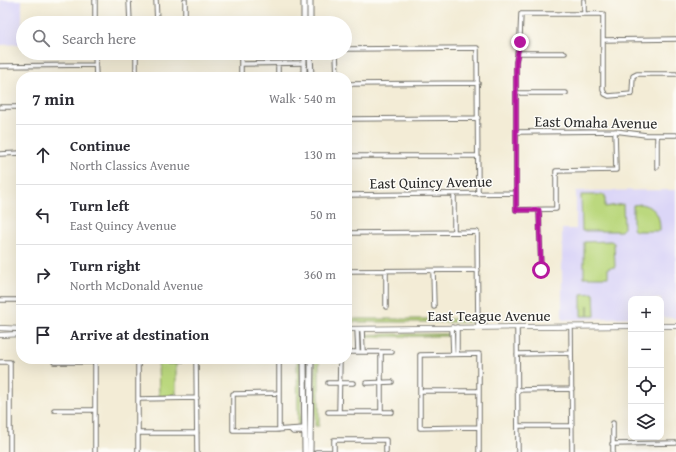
<!DOCTYPE html>
<meta charset="utf-8">
<style>
:root{--surface:#fff;--page:#f7f7f7;--text:#2b2b33;--muted:#7c7c81;--line:#e1e1e2}
body{margin:0;font-family:"Gentium Book Plus",serif;background:var(--page);color:var(--text)}
.controls{position:absolute;right:12px;bottom:12px;display:grid;overflow:hidden;border-radius:8px;box-shadow:0 4px 16px #0002}
.controls button{width:36px;height:36px;display:grid;place-items:center;padding:0;border:0;border-bottom:1px solid var(--line);background:var(--surface);color:var(--text);font:20px sans-serif}
.stop{position:absolute;width:12px;height:12px;margin:-9px;border:3px solid #b5179e;border-radius:50%;background:#fff}
.stop.end{background:#b5179e;border-color:#fff;box-shadow:0 1px 4px #0008}
.list{margin:0;padding:0;list-style:none}
h2{display:flex;justify-content:space-between;align-items:center;height:52px;margin:0;padding:0 16px;font-size:17px}
h2 small{font-size:13px;font-weight:400;color:var(--muted)}
.list li{display:grid;grid-template-columns:26px 1fr auto;gap:12px;align-items:center;box-sizing:border-box;height:60px;padding:0 16px;border-top:1px solid var(--line)}
.list b{display:block;font-size:15px;white-space:nowrap}
.list p{margin:0;font-size:13px;white-space:nowrap;color:var(--muted)}
.list em{font-size:13px;font-style:normal;color:var(--muted)}
.icon{flex:none;width:22px;height:22px;fill:none;stroke:currentColor;stroke-width:2;stroke-linecap:round;stroke-linejoin:round}
.map{position:relative;flex:none;width:676px;height:452px;overflow:hidden}
.search{position:absolute;background:var(--surface);box-shadow:0 4px 16px #0002;left:16px;top:16px;width:336px;height:44px;display:flex;align-items:center;gap:10px;box-sizing:border-box;padding:0 14px;border-radius:22px;color:var(--muted);font-size:15px}
.panel{position:absolute;background:var(--surface);box-shadow:0 4px 16px #0002;left:16px;top:72px;width:336px;height:292px;border-radius:16px}
.map>svg:first-child{display:block}
.built{fill:#dbd6f7}
.green{fill:#bbd87e;stroke:#738254}
.lines{fill:none;stroke-linecap:round;stroke-linejoin:round}
.minor-casing{stroke:#716f67;stroke-width:5.5}
.tertiary-casing{stroke:#716f67;stroke-width:6}
.secondary-casing{stroke:#716f67;stroke-width:7}
.minor{stroke:#fff;stroke-width:3.5}
.tertiary{stroke:#fff;stroke-width:4.5}
.secondary{stroke:#fff;stroke-width:5}
.route{stroke:#b5179e;stroke-width:5}
.labels{text-anchor:middle;dominant-baseline:central;stroke-width:3;stroke-linejoin:round;paint-order:stroke}
.street-label{font-size:15px;fill:#2b2b2b;stroke:#fdfcf7}
</style>
<div class="map">
<svg width="676" height="452" viewBox="0 0 676 452">
<rect width="100%" height="100%" fill="#fdfcf7"/>
<filter id="ink" filterUnits="userSpaceOnUse"><feTurbulence type="fractalNoise" baseFrequency=".025" numOctaves="2"/><feDisplacementMap in="SourceGraphic" scale="8" xChannelSelector="R" yChannelSelector="G"/><feConvolveMatrix kernelMatrix="1 2 1 2 8 2 1 2 1" color-interpolation-filters="sRGB"/></filter>
<filter id="wash" filterUnits="userSpaceOnUse"><feTurbulence type="fractalNoise" baseFrequency=".012" numOctaves="4" result="noise"/><feDisplacementMap in="SourceGraphic" scale="16" xChannelSelector="R" yChannelSelector="G"/><feGaussianBlur stdDeviation="0.9" result="paint"/><feColorMatrix in="noise" values="0 0 0 0 0 0 0 0 0 0 0 0 0 0 0 0 0 1.4 0 .05"/><feComposite in="paint" operator="in"/></filter>
<g filter="url(#wash)">
<rect width="100%" height="100%" fill="#f3ecd6"/>
<path class="built" d="M0 0H22V44L0 45Z
M676 190V318L661 317V299H631V317L562 320V229H576V191Z"/>
<path class="green" d="M581 195H605V207L623 204 624 228 621 231H582Z
M641 204C657 208 660 216 660 231H636L633 229V205Z
M611 241 614 243 615 267 608 268V277H584V242Z
M594 293 595 316H588V305V316H581V294Z
M347 319H474L472 322H347Z
M388 334H449L450 336 364 337 366 335Z
M297 359H301V422L298 426Z
M315 359H319V426H315Z
M158 362H176V395L159 396Z"/>
</g>
<g filter="url(#ink)">
<g class="lines">
<defs>
<path id="minor" d="M95 0V23
M129 0 130 23
M156 0 157 23
M185 0V23
M584 0V14
M603 40 676 39
M345 49 477 48 478 194
M95 53 96 77
M136 53V77
M241 53V77
M336 53 337 77
M517 53H565
M241 64 304 63
M278 64V77
M0 66 95 65
M347 84 478 83
M516 93H566
M0 107H21
M347 119 478 118
M615 131 616 170 556 171V209L516 210V62L520 37 521 14H603V90L605 94 609 96 632 94 633 76 637 74H676
M516 132 615 131 646 135H676
M0 154 21 153
M347 156H478
M657 167V135
M454 194V232
M347 195 516 193
M539 210 541 270
M347 233 477 232 478 327
M347 271 478 270
M386 271V307
M433 271 434 307
M0 300H21
M452 327 453 354
M457 327V354
M517 327 518 452
M571 327 572 452
M357 329 358 352
M362 329 363 352
M347 352H392
M381 352V412
M517 354 571 353
M196 359 197 452
M279 359V430
M0 362H10V452
M54 362H95V452
M328 383H353
M366 383 392 382
M517 390 572 389
M420 391H479
M279 393 233 394V430H275L305 428
M138 399 197 398
M54 410H95
M328 412H392
M339 412 340 359
M613 423V452
M518 426H572
M479 427 420 428V355L479 354C479 387 479 419 479 452
M291 430 293 432H305
M138 433H197
M612 444 676 443
M138 452V362L142 360H196
M316 452H334
M334 452V440H386V452"/>
<path id="tertiary" d="M661 326H676
M0 328 21 329
M347 329 631 326
M0 335 21 334"/>
<path id="secondary" d="M304 0V23
M310 23V0
M310 53 311 77
M304 77V53
M304 359 305 452
M310 452 311 359"/>
</defs>
<use href="#minor" class="minor-casing"/>
<use href="#tertiary" class="tertiary-casing"/>
<use href="#secondary" class="secondary-casing"/>
<use href="#minor" class="minor"/>
<use href="#tertiary" class="tertiary"/>
<use href="#secondary" class="secondary"/>
</g>
</g>
<g class="lines" filter="url(#ink)">
<path class="route" d="M520 42 516 62V210H539L541 270"/>
</g>
<g class="labels">
<g class="street-label">
<text transform="translate(596 122) rotate(1)">East Omaha Avenue</text>
<text transform="translate(431 182) rotate(-1)">East Quincy Avenue</text>
<text x="489" y="315">East Teague Avenue</text>
</g>
</g>
</svg>
<div class="controls">
<button>+</button>
<button>−</button>
<button><svg class="icon" aria-label="locate" viewBox="0 0 24 24"><circle cx="12" cy="12" r="6"/><path d="M12 2v4M12 18v4M2 12h4M18 12h4"/></svg></button>
<button><svg class="icon" aria-label="layers" viewBox="0 0 24 24"><path d="M12 4l9 5-9 5-9-5zM3 14l9 5 9-5"/></svg></button>
</div>
<div class="stop" style="left:541px;top:270px"></div>
<div class="stop end" style="left:520px;top:42px"></div>
<div class="search"><svg class="icon" aria-label="search" viewBox="0 0 24 24"><circle cx="10" cy="10" r="6"/><path d="M15 15l6 6"/></svg>Search here</div>
<section class="panel">
<h2>7 min<small>Walk · 540 m</small></h2>
<ul class="list">
<li><svg class="icon" aria-label="ahead" viewBox="0 0 24 24"><path d="M12 20V5M6 11l6-6 6 6"/></svg><div><b>Continue</b><p>North Classics Avenue</p></div><em>130 m</em></li>
<li><svg class="icon" aria-label="left" viewBox="0 0 24 24"><path d="M17 20v-9H6M10 6l-5 5 5 5"/></svg><div><b>Turn left</b><p>East Quincy Avenue</p></div><em>50 m</em></li>
<li><svg class="icon" aria-label="right" viewBox="0 0 24 24"><path d="M7 20v-9h11M14 6l5 5-5 5"/></svg><div><b>Turn right</b><p>North McDonald Avenue</p></div><em>360 m</em></li>
<li><svg class="icon" aria-label="arrive" viewBox="0 0 24 24"><path d="M6 21V4h12l-3 4 3 4H6"/></svg><div><b>Arrive at destination</b></div></li>
</ul>
</section>
</div>
